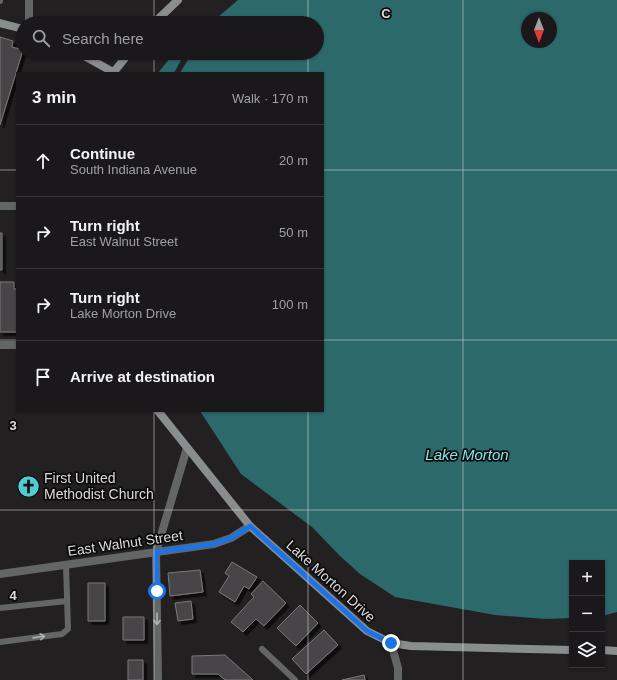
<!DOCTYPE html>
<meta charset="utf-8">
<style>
:root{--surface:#1a181a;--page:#272527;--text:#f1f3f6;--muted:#9fa0a2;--line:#383739}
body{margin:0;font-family:Helvetica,sans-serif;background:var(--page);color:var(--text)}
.controls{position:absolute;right:12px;bottom:12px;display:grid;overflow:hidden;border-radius:0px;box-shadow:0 1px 3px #0004}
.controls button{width:36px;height:36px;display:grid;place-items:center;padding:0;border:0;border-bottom:1px solid var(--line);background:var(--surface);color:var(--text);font:20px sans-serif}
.compass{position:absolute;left:521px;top:12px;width:36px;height:36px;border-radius:50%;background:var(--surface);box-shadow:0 1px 3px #0004;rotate:180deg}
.stop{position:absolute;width:12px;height:12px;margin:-9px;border:3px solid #1a73e8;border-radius:50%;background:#fff}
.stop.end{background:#1a73e8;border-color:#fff;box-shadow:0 1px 4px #0008}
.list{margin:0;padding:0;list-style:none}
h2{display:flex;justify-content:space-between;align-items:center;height:52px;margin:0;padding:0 16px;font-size:17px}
h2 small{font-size:13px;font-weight:400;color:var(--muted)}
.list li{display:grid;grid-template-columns:26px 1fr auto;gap:12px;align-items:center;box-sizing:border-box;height:72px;padding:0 16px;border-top:1px solid var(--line)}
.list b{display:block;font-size:15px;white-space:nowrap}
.list p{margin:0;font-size:13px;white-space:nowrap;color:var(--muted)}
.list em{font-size:13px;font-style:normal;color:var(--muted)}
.icon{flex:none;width:22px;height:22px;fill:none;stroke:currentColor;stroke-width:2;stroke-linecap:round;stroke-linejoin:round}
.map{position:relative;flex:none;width:617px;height:680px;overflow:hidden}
.search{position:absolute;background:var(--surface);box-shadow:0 1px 3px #0004;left:16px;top:16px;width:308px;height:44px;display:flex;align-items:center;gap:10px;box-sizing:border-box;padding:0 14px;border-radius:22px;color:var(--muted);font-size:15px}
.panel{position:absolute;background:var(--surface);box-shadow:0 1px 3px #0004;left:16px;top:72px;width:308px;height:340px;border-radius:0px}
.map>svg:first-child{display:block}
.water{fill:#2c696b;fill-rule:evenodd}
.building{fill:#464446;stroke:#7b787a;filter:url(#shadow)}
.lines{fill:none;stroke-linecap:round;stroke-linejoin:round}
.lane{stroke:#646666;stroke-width:6}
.street{stroke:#646666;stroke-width:8}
.secondary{stroke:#8a8d8d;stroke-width:8}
.oneway{stroke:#b2b1b3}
.route{stroke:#1a73e8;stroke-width:5}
.grid{fill:none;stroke:#dcdadc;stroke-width:1;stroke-opacity:0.55}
.labels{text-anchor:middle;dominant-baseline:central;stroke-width:3.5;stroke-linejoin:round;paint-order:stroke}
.poi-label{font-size:14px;fill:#dcdadc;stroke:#0b0a0b;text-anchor:start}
.street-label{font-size:14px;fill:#dcdadc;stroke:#0b0a0b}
.water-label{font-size:15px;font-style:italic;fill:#84e6e9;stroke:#0b0a0b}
.grid-label{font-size:13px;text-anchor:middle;font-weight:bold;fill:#dcdadc;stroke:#0b0a0b;stroke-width:3.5;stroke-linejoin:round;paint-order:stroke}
</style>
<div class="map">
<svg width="617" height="680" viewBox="0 0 617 680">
<defs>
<filter id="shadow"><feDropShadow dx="3.5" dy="3.5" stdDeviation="0" flood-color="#0009"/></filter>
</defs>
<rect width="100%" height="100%" fill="#232022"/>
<path class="water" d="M238 0H617V612L602 616V563H572V618L546 619 495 615 395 597 360 574 340 556 312 527 241 474 200 411H323V73H180L192 53H317V23H214L218 17ZM527 18H551V42H527Z
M174 53H185L174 73H158Z"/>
<path class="building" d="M0 37 13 41 12 47 23 50 0 125Z
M0 233H2V270H0Z
M0 282H14V289H17V332H0Z
M232 562 257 577 249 589 244 586 235 602 219 592 229 576 225 573Z
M200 570 203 592 170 596 168 573Z
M263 581 286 603 264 626 256 619 243 632 231 622 254 597 251 594Z
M88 583H105V621H88Z
M191 601 193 619 178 621 175 603Z
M300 605 318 623 296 646 277 628Z
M123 617H144V640H123Z
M324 630 338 645 306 674 292 659Z
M225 655 253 680H225L218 674H192V656Z
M128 660H143V680H128Z
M364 675 365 680H342Z"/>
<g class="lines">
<path class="lane" d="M0 1V0
M0 608 67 601
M0 642 62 634 68 629 66 565
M262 649 295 680"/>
<path class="street" d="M29 23V0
M0 206H17
M0 345H17
M0 574 214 544 231 538 250 526
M391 643 398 668V680
M158 680 156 552 187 448"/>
<path class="secondary" d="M0 23 23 29
M154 23 178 0
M79 53 113 72
M113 73 129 53
M158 411 250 526 367 631 391 643 411 646 572 650
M602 650 617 651"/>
</g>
<defs><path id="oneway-shaft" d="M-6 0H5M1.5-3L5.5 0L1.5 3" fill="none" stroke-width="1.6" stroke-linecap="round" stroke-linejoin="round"/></defs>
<g class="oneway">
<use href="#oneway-shaft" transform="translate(157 619) rotate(90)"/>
<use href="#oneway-shaft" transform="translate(39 637) rotate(-8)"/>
</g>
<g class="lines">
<path class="route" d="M157 591 156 552 214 544 231 538 250 526 367 631 391 643"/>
</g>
<path class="grid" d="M154 0V23M308 0V23M463 0V680M154 53V73M308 53V73M0 170H17M323 170H617M0 340H17M323 340H617M154 411V680M308 411V680M0 510H617"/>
<defs>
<symbol id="church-disc" viewBox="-11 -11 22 22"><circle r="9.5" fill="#51ccd1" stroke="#0b0a0b"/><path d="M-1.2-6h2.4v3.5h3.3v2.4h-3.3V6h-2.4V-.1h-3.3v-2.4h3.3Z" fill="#111"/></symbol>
</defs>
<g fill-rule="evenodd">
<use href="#church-disc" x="16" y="474" width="25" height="25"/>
</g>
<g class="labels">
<g class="poi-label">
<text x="44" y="478">First United<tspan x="44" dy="16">Methodist Church</tspan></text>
</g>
<g class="street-label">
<text transform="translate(125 543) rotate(-8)">East Walnut Street</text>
<text transform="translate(331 581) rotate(42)">Lake Morton Drive</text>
</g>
<g class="water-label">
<text x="467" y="454">Lake Morton</text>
</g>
</g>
<g class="grid-label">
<text x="386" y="18">C</text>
<text x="13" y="430">3</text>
<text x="13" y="600">4</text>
</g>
</svg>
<div class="controls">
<button>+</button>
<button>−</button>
<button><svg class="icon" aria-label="layers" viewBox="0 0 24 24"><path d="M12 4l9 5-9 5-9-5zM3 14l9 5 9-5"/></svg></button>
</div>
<svg class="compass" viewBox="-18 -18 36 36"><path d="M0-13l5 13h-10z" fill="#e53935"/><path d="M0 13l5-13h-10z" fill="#9fa0a2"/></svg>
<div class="stop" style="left:157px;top:591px"></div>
<div class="stop end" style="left:391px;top:643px"></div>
<div class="search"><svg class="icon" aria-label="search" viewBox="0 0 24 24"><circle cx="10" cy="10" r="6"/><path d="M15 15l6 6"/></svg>Search here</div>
<section class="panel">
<h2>3 min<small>Walk · 170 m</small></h2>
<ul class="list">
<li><svg class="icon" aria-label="ahead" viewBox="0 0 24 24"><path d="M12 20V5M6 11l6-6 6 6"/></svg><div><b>Continue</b><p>South Indiana Avenue</p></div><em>20 m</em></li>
<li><svg class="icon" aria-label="right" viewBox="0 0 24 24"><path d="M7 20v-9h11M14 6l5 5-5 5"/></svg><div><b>Turn right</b><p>East Walnut Street</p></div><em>50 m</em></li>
<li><svg class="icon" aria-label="right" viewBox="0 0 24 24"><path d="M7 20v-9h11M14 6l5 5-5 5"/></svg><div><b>Turn right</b><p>Lake Morton Drive</p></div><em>100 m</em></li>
<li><svg class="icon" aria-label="arrive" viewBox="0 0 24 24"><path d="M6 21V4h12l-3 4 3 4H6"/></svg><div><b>Arrive at destination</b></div></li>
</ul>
</section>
</div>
